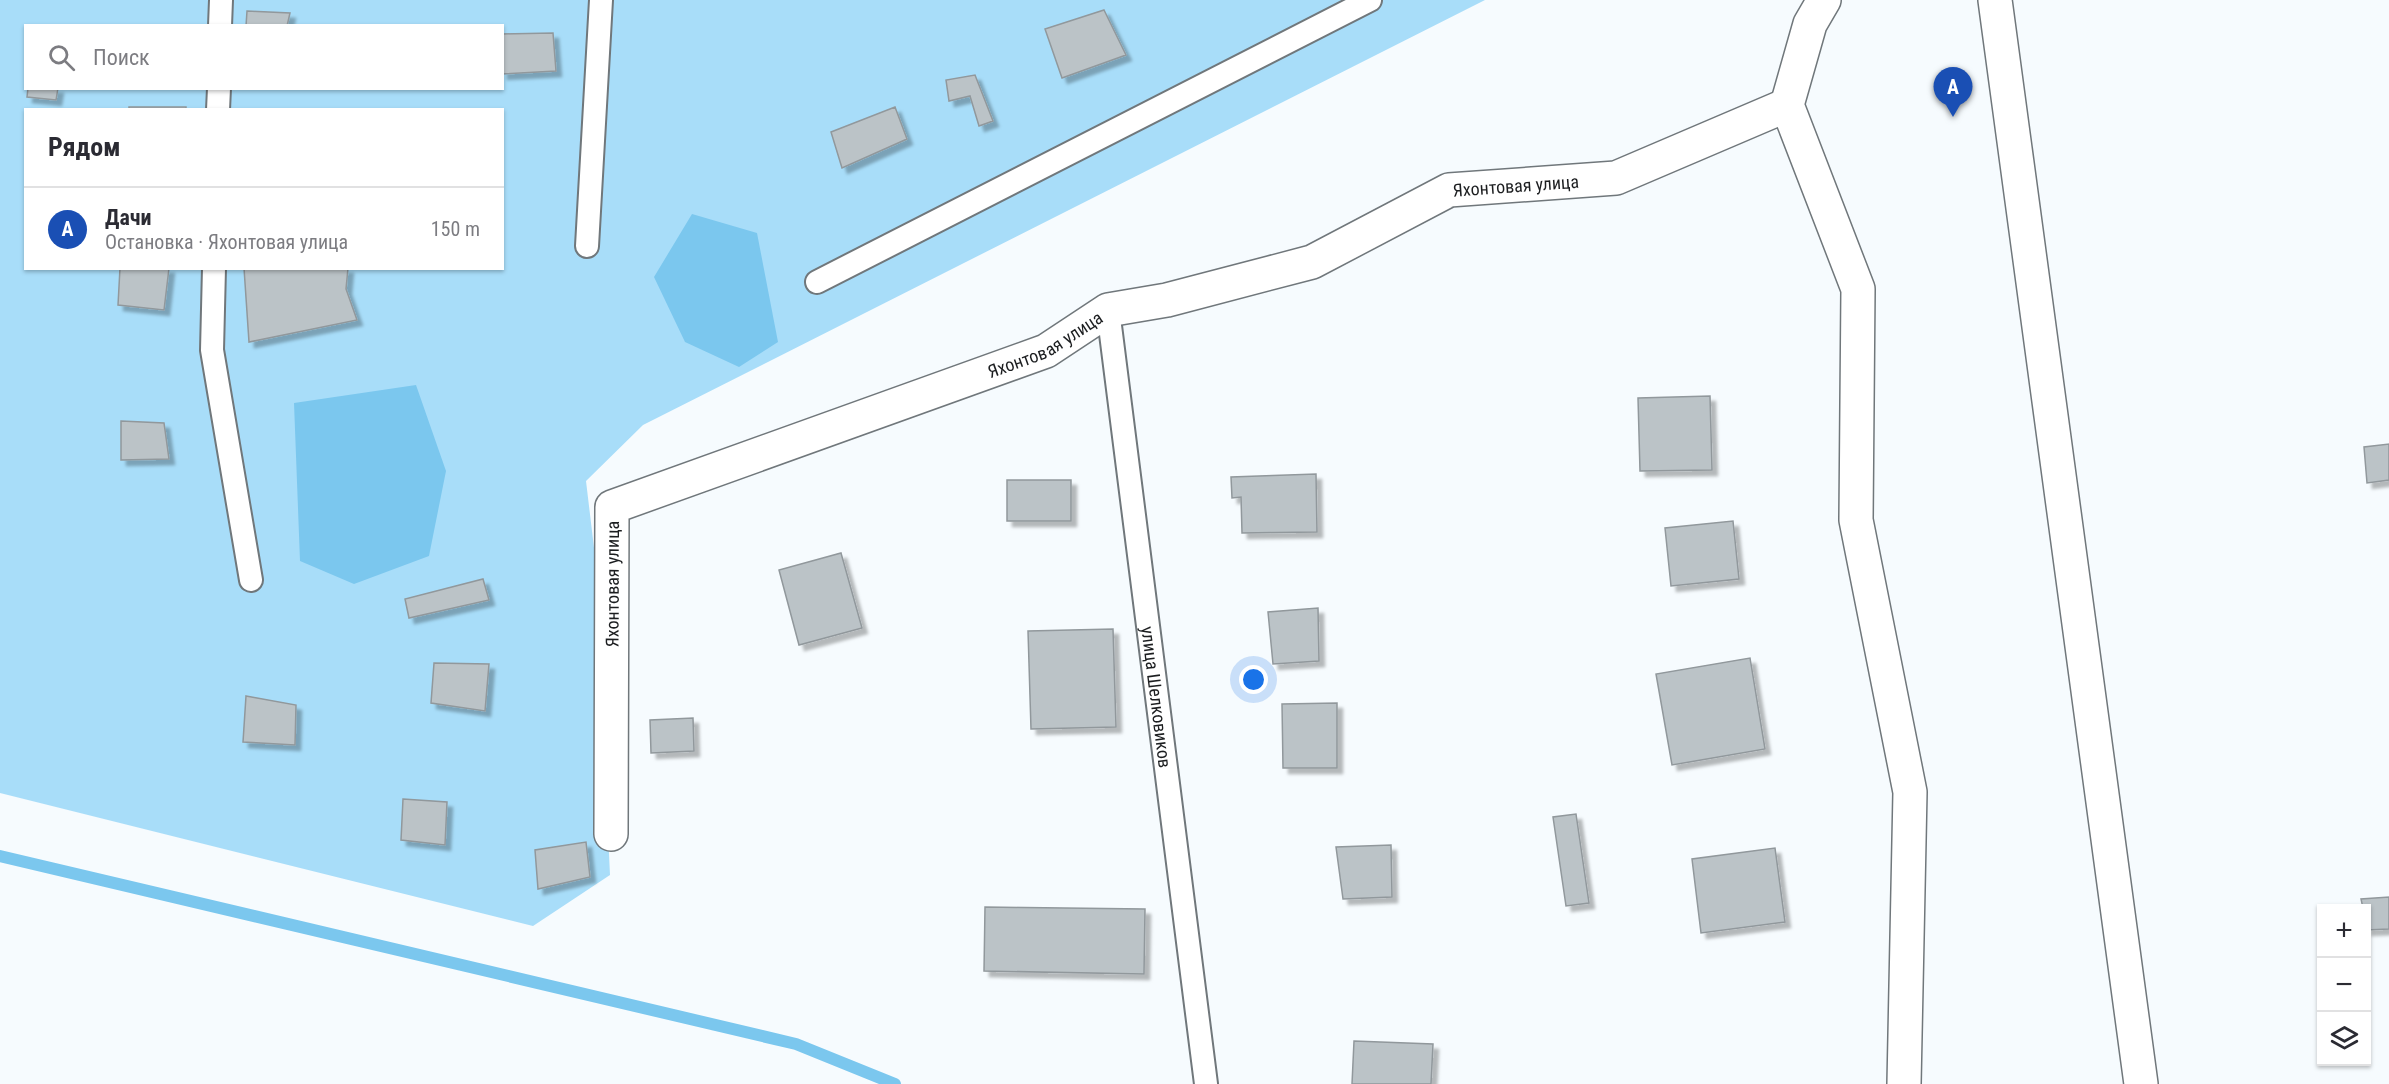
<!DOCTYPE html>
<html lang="ru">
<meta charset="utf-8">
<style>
:root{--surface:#fff;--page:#f7f7f7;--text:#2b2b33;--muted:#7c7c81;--line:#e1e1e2;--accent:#db2777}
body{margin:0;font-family:"Roboto Condensed",sans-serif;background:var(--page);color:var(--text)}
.controls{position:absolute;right:18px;bottom:18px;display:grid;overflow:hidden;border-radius:0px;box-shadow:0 2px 4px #0004}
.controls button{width:54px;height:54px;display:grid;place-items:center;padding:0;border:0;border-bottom:2px solid var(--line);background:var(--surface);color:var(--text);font:30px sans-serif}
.you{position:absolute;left:1254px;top:680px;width:21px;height:21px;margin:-15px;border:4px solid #fff;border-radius:50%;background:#1a73e8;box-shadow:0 0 0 9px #1a73e833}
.badge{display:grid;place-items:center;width:39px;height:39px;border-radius:50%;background:var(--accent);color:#fff;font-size:20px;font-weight:700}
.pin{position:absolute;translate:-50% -50px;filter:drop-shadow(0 2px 3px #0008)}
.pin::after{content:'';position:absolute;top:32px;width:21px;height:18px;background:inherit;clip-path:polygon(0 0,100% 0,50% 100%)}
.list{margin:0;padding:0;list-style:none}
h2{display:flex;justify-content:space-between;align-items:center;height:78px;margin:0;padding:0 24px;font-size:26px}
h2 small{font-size:20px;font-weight:400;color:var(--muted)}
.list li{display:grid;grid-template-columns:39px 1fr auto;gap:18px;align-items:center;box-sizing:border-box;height:84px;padding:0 24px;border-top:2px solid var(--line)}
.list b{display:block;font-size:22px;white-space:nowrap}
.list p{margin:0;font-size:20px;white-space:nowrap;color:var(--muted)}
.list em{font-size:20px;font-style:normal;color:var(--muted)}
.icon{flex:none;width:33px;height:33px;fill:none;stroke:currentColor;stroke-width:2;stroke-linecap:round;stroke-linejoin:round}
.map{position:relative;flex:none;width:2389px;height:1084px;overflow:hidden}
.search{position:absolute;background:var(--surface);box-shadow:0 2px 4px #0004;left:24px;top:24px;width:480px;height:66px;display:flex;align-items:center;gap:15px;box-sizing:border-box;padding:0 21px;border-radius:0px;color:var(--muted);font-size:22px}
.panel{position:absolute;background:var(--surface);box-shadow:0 2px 4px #0004;left:24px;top:108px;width:480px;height:162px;border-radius:0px}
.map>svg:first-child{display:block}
.green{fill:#a8ddf9;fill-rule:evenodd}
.water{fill:#7bc7ee}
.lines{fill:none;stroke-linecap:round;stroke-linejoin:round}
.stream{stroke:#7bc7ee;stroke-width:12}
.building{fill:#bbc3c7;stroke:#91989c;stroke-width:1.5;filter:url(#shadow)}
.service-casing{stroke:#70777b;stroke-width:26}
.minor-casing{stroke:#70777b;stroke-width:36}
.tertiary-casing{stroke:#70777b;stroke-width:36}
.service{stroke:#fff;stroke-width:22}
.minor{stroke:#fff;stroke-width:33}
.tertiary{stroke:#fff;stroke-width:33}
.labels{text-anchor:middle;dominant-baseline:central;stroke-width:4.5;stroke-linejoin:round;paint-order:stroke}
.street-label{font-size:18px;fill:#1c1e20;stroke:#fff}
</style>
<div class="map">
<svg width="2389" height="1084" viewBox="0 0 2389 1084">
<defs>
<filter id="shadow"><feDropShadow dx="5.5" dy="5.5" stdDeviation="1.5" flood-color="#0004"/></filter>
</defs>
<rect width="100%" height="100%" fill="#f6fbfe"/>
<path class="green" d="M0 0H1485L643 425 586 481 595 556 610 875 533 926 0 793ZM26 26H502V88H26ZM26 110H502V268H26Z"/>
<path class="water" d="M692 214 757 233 778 342 739 367 685 342 654 277Z
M416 385 446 471 429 556 354 584 300 561 294 403Z"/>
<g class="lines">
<path class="stream" d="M0 856 796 1044 895 1084"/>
</g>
<path class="building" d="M1104 10 1126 55 1062 78 1045 29Z
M247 11 290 13 287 26H246Z
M553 33 556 71 502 74V34Z
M975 75 993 121 979 126 970 96 949 101 946 80Z
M28 88H58L56 100 27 97Z
M129 107H186V110H129Z
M895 107 907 139 842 168 831 132Z
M120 268H169L164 310 118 305Z
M244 268H348L346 289 357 320 249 342Z
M1710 396 1712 470 1640 471 1638 398Z
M121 421 164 423 169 459 121 460Z
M2389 444V480L2367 483 2364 447Z
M1316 474 1317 532 1242 533 1241 497 1232 498 1231 477Z
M1007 480H1071V521H1007Z
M1733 521 1739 579 1671 586 1665 528Z
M841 553 862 628 799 645 779 570Z
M483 579 489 600 409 618 405 599Z
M1318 608 1319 661 1273 664 1268 612Z
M1113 629 1116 727 1031 729 1028 631Z
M1750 658 1765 749 1672 765 1656 674Z
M434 663 489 664 485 711 431 703Z
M246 696 296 705 295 745 243 742Z
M1337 703V768H1283L1282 704Z
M693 718 694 751 651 753 650 720Z
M403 799 447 802 445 845 401 840Z
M1576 814 1589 903 1566 906 1553 817Z
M586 842 590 877 538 889 535 850Z
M1391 845 1392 897 1343 899 1336 847Z
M1775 848 1785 922 1701 933 1692 859Z
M2389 897V929L2366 930V908H2363L2361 899Z
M985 907 1145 909 1144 974 984 971Z
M1354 1041 1433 1044 1431 1084H1352Z"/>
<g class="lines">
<defs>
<g id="service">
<path d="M220 26 221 0"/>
<path d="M218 110 219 88"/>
<path d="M587 246 601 0"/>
<path d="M214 268 212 350 251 580"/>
<path d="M817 282 1370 0"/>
<path id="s1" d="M1108 310 1206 1084"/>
</g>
<g id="minor">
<path d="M1824 0 1810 24 1787 105 1858 289 1856 520 1910 792 1904 1084"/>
<path id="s2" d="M611 834 612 507 1046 351 1108 310 1167 300 1312 262 1449 190 1616 178 1787 105"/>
</g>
<path id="tertiary" d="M1995 0 2141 1084"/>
</defs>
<use href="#service" class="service-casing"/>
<use href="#minor" class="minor-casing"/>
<use href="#tertiary" class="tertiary-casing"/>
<use href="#service" class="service"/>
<use href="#minor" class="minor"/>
<use href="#tertiary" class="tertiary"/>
</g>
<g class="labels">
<g class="street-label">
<text stroke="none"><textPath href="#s2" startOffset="1294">Яхонтовая улица</textPath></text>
<text stroke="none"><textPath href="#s2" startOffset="790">Яхонтовая улица</textPath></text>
<text stroke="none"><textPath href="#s2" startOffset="250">Яхонтовая улица</textPath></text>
<text stroke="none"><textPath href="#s1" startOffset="390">улица Шелковиков</textPath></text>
</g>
</g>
</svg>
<div class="controls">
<button>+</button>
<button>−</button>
<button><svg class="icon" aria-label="layers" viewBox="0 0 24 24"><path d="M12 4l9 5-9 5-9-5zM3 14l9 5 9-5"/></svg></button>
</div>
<div class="you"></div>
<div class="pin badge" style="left:1953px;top:117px;background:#1a4fb4">A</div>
<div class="search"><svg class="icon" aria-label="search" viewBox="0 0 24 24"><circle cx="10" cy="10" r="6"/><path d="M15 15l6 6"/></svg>Поиск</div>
<section class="panel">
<h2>Рядом<small></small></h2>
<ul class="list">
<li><span class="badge" style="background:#1a4fb4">A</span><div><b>Дачи</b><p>Остановка · Яхонтовая улица</p></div><em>150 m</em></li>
</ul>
</section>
</div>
